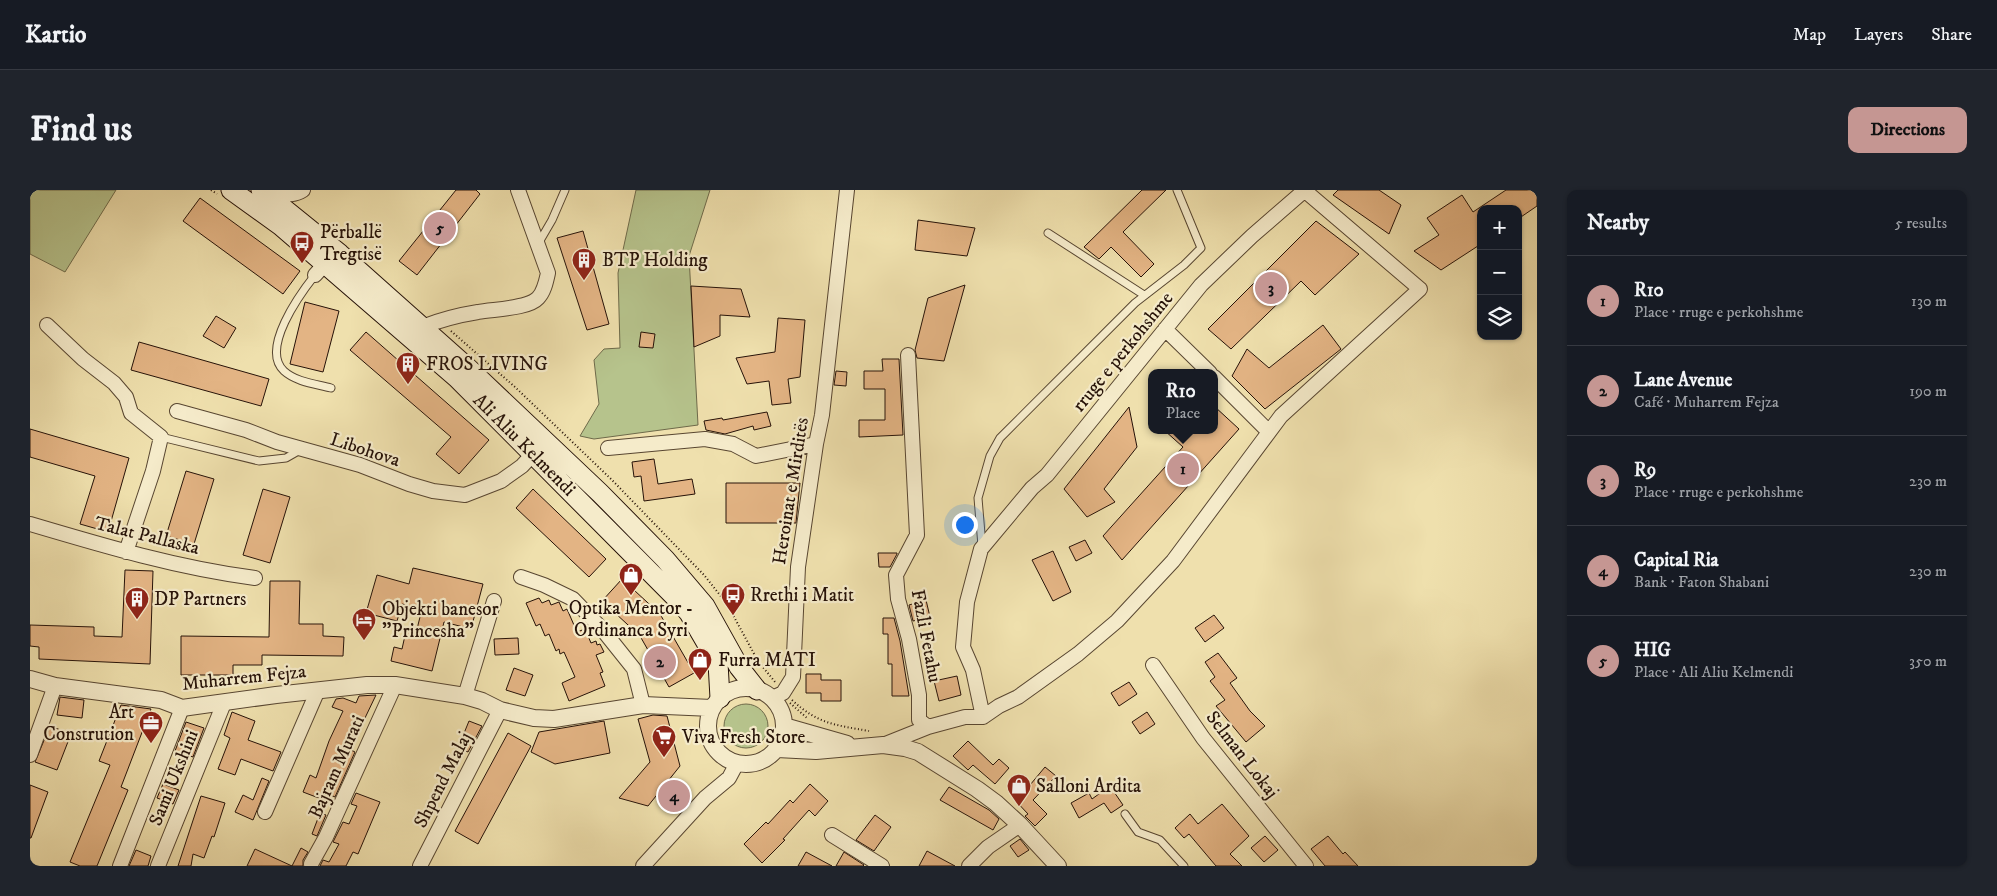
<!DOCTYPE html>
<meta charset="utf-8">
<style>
:root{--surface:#171b24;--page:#20242c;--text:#f1f3f6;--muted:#9ea1a6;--line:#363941;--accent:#c59692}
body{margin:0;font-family:"IM FELL DW Pica",serif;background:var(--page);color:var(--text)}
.controls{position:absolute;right:15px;top:15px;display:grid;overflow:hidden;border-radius:10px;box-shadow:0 1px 4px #0004}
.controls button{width:45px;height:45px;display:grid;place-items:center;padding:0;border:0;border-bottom:1px solid var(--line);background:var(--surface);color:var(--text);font:25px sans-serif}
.you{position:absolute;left:934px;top:334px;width:18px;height:18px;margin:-12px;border:4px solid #fff;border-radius:50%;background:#1a73e8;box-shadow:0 0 0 8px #1a73e833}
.badge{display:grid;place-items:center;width:32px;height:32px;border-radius:50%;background:var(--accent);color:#111;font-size:16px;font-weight:700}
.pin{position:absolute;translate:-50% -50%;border:2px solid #fff;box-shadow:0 1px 5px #0006}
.popup{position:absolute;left:1118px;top:179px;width:70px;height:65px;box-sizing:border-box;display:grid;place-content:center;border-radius:10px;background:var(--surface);filter:drop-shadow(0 1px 4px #0005);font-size:16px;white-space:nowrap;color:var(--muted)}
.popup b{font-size:19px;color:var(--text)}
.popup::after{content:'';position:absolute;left:50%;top:100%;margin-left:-10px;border:10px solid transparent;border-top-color:var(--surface)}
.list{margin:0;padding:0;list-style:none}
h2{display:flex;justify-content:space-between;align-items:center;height:65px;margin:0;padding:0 20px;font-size:21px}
h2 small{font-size:16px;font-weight:400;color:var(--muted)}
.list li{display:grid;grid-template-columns:32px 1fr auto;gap:15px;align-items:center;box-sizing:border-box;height:90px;padding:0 20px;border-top:1px solid var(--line)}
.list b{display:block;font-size:19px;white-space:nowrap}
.list p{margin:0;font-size:16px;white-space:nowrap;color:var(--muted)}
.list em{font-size:16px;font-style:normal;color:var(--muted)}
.icon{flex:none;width:28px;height:28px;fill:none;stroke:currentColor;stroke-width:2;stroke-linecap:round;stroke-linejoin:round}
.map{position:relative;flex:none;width:1507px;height:676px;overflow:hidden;border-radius:10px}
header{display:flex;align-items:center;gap:30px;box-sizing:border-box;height:70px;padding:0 25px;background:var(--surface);border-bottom:1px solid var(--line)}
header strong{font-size:24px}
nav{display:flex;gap:28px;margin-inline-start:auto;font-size:18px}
.intro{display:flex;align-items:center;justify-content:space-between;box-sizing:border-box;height:120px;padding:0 30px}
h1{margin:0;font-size:35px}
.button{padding:12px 22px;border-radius:10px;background:var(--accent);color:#111;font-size:18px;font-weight:700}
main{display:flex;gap:30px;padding:0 30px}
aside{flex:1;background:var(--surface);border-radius:10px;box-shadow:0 1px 4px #0004}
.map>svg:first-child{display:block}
.green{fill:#b6c38c;stroke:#6e6a4a}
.building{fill:#e3b484;stroke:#261208}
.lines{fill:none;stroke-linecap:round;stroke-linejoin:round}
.service-casing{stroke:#584631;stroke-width:9}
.minor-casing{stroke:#584631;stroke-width:16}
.tertiary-casing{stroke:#584631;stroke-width:18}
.secondary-casing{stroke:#261208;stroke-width:21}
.path{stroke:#261208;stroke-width:2;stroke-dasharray:1 2.5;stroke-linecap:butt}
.service{stroke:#f5ebca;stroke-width:7}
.minor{stroke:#f5ebca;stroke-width:14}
.tertiary{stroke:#f5ebca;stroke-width:16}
.secondary{stroke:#f5ebca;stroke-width:19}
.labels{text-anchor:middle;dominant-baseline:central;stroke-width:4.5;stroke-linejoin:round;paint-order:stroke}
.poi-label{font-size:19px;fill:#261208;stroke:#f5ebca;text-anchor:start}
.street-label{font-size:19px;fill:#261208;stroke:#f5ebca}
</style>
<header>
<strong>Kartio</strong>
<nav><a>Map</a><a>Layers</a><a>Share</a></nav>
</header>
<div class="intro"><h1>Find us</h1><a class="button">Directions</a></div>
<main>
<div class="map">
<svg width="1507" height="676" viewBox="0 0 1507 676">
<rect width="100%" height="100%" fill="#efe0ad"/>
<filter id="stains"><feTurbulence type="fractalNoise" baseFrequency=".004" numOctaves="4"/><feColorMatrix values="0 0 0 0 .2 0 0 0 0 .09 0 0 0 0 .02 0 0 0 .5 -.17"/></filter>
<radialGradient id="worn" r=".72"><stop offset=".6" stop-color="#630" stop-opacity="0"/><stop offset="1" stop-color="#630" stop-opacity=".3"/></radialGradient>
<path class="green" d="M0 0H86L35 82 0 64Z
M606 0H680L659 66 668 235 564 249 550 246 569 214 564 170 574 159 590 158 588 83Z
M694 536a22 22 0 1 1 44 0a22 22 0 1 1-44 0Z"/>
<path class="building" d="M426 0H446L450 4 387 85 369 71Z
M1112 0H1136L1093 42 1124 74 1111 87 1081 57 1069 69 1054 57Z
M1308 0H1349L1371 15 1359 44 1303 5Z
M1476 0H1507V16L1488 29V19H1451V54L1411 80 1384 61 1409 45 1397 28 1432 5 1443 22Z
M170 8 270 81 253 104 153 31Z
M888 30 945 38 937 66 885 60Z
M1286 31 1329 64 1285 105 1271 91 1201 159 1178 139Z
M553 41 579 134 557 140 527 48Z
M935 95 914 171 887 168 885 160 898 108Z
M661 96 711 99 720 127 690 125V146L664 157Z
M275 112 309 121 293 182 260 174Z
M186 126 206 138 194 158 173 146Z
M748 128 775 130 770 187 758 189 761 213 742 215 739 191 717 194 706 168 745 162Z
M1293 135 1311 159 1235 219 1202 186 1217 159 1239 178Z
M336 142 459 250 429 284 406 264 421 247 320 160Z
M611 142 625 144 623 158 609 157Z
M109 152 239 189 231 216 101 180Z
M852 169H869L873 245 829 247V230H855V199H834V181H853Z
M806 181 817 182 816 196 804 195Z
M1184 216 1209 239 1092 370 1073 346 1153 257 1134 240H1184Z
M1099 217 1107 257 1074 299 1085 312 1057 327 1034 299Z
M737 222 741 236 724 240 723 236 695 244 676 240 674 231 692 228 693 230Z
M0 239 99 268 78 342 50 334 65 286 0 267Z
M624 269 628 294 662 289 665 304 614 311 611 286 604 287 602 272Z
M156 281 184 289 164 354 136 346Z
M696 293H770L766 333H696Z
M233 299 260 307 240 373 213 365Z
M503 299 576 369 559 387 486 318Z
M1055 350 1062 363 1046 371 1039 357Z
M1023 361 1041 402 1023 411 1002 370Z
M848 363H867V364L860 377H849Z
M383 378 453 394 441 439 414 432 402 481 361 471 364 457 372 459 376 441 386 443 392 419 372 414 367 431 336 423 347 385 379 394Z
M95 380 123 381 120 474 9 469V457L0 456V435L64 437V446L92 447Z
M592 389 630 424 664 483 639 497 610 446 572 411Z
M240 391H270L269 434H293V446L314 447 313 466 232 465V475H203V485H151V446L239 447Z
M509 408 512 413 519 410 521 415 529 412 533 421 537 419 547 442 555 439 561 453 566 451 567 455 570 454 574 462 566 465 573 482 570 483 575 496 539 511 532 493 545 487 534 462 530 464 529 459 526 461 519 444 515 446 510 434 506 436 496 413Z
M896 410 900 427 883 431 879 415Z
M1184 425 1194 438 1175 452 1165 438Z
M853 428H864L870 451 879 506H862V474H858V444H853Z
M488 448 489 464 465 465 464 449Z
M1188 463 1207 488 1200 493 1220 521 1235 536 1216 552 1186 516 1195 510 1180 491 1185 487 1175 472Z
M484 478 503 485 495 506 476 500Z
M776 484H791V490H811V511H791V503H776Z
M927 486 931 505 909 511 904 491Z
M1099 492 1107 504 1089 516 1081 503Z
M346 505 334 530 331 529 319 559 325 562 305 607 296 603 294 610 273 602 280 585 286 588 299 551 313 521 302 517 306 509 313 508 326 513 329 506Z
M30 507 54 510 52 528 27 525Z
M91 515 121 519 91 597 98 600 67 676H50L40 672 80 575 69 571Z
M202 522 225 531 218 550 251 562 243 581 211 569 205 585 188 579 200 548 194 545Z
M1117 522 1125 534 1110 544 1102 532Z
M623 525 637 526 650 576 618 616 589 608 620 572 608 529Z
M439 531 452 536 438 562 428 558Z
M574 531 580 563 525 574 501 562 509 542Z
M156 532 174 538 163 567 145 561Z
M20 536 41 544 27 580 5 572Z
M478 543 501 556 448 654 425 641Z
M938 551 963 575 969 569 979 578 965 594 943 575 938 580 923 566Z
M1015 577 1026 586 1003 610 1017 624 1005 636 995 626 998 624 983 608 998 593 1000 595Z
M232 588 239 591 223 630 205 622 213 605 223 610Z
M133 594 149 600 143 614 127 608Z
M780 594 798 611 785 626 779 620 753 649 755 650 732 673 714 654 736 632 738 634 760 610 763 613Z
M0 595 18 602 1 648H0Z
M1080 596 1093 615 1081 623 1074 613 1049 628 1041 613 1059 603 1062 609Z
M919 597 959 620 969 629 963 640 910 610Z
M326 603 350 612 328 664 323 662 316 676H290L293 670 299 672 309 654 303 652 313 632 319 634 327 616 321 614Z
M171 606 195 613 184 647 182 646 174 668 163 664 161 676H148Z
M1192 614 1219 646 1200 664 1212 676H1186L1159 644 1154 648 1145 638 1160 624 1168 634Z
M290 623 296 625 287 646 282 644Z
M845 625 861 637 844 661 826 650Z
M1235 646 1248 660 1234 672 1221 658Z
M1298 646 1313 664 1315 662 1328 676H1295L1281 659Z
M990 649 999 660 988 667 980 656Z
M271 658 278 662 273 670V676H217L225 659 262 676Z
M106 660 121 666 118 676H99Z
M897 661 925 676H889Z
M776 662 802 676H768Z
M814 662 834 675 833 676H806Z"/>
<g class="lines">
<defs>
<path id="service" d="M1018 43 1114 105
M508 54 522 30 535 0
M285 85C270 104 230 159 254 181 266 192 286 194 301 198
M131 247 229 271 256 268 270 260
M952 356 948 308 960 266 970 248 1105 113 1154 75 1171 58 1147 0
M1095 624 1108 642 1130 650 1154 676"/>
<path id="minor" d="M237 5C250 4 262 7 273 0
M285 85 295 74
M17 135 53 169 84 193 96 207 101 223 131 247 123 281 96 362
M392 137C410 130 429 125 448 122 463 119 498 119 508 108 514 102 516 92 518 83L488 0
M1135 139 1180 183
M1184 187 1239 242
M147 221 216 240 247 252 330 275 379 294 403 301 435 305 471 291 492 276 503 264
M578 258 675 249 703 254 726 266 786 254
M0 334C74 356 148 378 225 388
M491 387 514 395 543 409 572 439 604 479 613 515
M1123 475 1173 548 1276 676
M435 506 464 411
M742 508 753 503 763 487 768 377 786 254 792 225 817 0
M953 527 943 480 933 457 937 412 951 359 1002 298 1017 285 1171 95 1222 46 1275 0
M898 537 935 527H953L969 516 988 507 1048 464 1087 431 1143 371 1251 226 1390 99 1274 0
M853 555 898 537 889 530V505L879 449 868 409 866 385 887 345 878 165
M0 565 25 496
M235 622 288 500
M802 645 852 676
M281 674 296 647 365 495
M90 676 152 518
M128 676 194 513
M390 676 470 520
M613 676 675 608 699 588 707 573
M939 676 958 657 990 635"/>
<path id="tertiary" d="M0 489 25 496 131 510 152 518 246 505 337 495H365L435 506 452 511 470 520 504 528 524 529 613 515 682 518
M678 536a38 38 0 1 1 76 0a38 38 0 1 1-76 0Z
M754 536 817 554
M747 559 786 561 853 555 875 558 888 562 947 599 966 613 990 635 1028 676"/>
<path id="secondary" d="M201 0 251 36 427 188 647 409 659 423 688 473 690 508
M231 0 310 64 437 177 570 303 635 369 675 416 709 477 727 500"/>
</defs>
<use href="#service" class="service-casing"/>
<use href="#minor" class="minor-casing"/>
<use href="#tertiary" class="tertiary-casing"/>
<use href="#secondary" class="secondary-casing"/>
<path class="path" d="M181 0 187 4
M421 141 485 197 582 290 674 385 697 414 728 471 745 492
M762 510C788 534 805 535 839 541
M760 513 777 528"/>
<use href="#service" class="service"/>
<use href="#minor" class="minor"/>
<use href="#tertiary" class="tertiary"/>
<use href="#secondary" class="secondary"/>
</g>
<defs>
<symbol id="bus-pin" viewBox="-11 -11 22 30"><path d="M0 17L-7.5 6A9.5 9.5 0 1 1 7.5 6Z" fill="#8f2418" stroke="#f5ebca"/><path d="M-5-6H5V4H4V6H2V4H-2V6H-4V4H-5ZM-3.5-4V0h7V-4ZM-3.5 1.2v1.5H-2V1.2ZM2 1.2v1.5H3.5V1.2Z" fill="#fff"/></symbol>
<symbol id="building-pin" viewBox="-11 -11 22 30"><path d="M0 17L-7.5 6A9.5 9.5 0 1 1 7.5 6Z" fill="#8f2418" stroke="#f5ebca"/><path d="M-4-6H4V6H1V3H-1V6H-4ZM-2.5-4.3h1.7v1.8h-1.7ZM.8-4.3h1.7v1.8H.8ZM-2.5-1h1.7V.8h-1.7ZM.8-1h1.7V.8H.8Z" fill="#fff"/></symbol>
<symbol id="shop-pin" viewBox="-11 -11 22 30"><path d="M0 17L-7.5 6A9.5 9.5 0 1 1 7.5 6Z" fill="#8f2418" stroke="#f5ebca"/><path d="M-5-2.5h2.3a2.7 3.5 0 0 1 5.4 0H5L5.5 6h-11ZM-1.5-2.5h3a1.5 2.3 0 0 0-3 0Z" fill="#fff"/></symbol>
<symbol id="hotel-pin" viewBox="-11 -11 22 30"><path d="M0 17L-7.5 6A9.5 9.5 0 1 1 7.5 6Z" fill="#8f2418" stroke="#f5ebca"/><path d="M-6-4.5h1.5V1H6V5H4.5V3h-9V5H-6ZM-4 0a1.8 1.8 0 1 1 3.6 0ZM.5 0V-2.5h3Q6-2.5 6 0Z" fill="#fff"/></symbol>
<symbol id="office-pin" viewBox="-11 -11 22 30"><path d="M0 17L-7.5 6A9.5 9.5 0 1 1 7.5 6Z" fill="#8f2418" stroke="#f5ebca"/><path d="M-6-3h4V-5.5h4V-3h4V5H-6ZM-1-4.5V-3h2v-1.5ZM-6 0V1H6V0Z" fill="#fff"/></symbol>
<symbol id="supermarket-pin" viewBox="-11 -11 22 30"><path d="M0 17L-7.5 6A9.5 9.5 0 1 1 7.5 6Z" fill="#8f2418" stroke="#f5ebca"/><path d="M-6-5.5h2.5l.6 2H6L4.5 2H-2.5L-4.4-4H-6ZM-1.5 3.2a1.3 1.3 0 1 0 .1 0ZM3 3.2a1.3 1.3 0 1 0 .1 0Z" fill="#fff"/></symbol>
</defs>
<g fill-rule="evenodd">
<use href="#bus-pin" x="258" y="39" width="28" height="38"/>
<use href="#building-pin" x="540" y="56" width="28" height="38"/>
<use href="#building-pin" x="364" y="160" width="28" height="38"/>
<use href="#shop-pin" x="587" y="371" width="28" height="38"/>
<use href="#bus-pin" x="689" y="391" width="28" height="38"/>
<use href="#building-pin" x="93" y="395" width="28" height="38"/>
<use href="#hotel-pin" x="320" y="416" width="28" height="38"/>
<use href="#shop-pin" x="656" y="456" width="28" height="38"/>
<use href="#office-pin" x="107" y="519" width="28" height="38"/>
<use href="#supermarket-pin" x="620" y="533" width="28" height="38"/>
<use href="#shop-pin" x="975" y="582" width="28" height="38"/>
</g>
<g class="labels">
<g class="poi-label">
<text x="290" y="42">Përballë<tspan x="290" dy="22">Tregtisë</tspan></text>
<text x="572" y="70">BTP Holding</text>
<text x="396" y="174">FROS LIVING</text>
<text x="720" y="405">Rrethi i Matit</text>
<text x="124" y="409">DP Partners</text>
<text x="601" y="418" text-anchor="middle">Optika Mentor -<tspan x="601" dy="22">Ordinanca Syri</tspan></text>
<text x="352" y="419">Objekti banesor<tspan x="352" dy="22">"Princesha"</tspan></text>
<text x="688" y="470">Furra MATI</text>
<text x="104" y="522" text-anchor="end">Art<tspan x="104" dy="22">Constrution</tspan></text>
<text x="652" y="547">Viva Fresh Store</text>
<text x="1006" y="596">Salloni Ardita</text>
</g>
<g class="street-label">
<text transform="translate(1093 162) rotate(-51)">rruge e perkohshme</text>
<text transform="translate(494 255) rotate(45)">Ali Aliu Kelmendi</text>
<text transform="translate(335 260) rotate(18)">Libohova</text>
<text transform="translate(761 301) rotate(-81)">Heroinat e Mirditës</text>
<text transform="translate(117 346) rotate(14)">Talat Pallaska</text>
<text transform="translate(896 446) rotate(79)">Fazli Fetahu</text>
<text transform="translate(214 488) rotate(-6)">Muharrem Fejza</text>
<text transform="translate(1212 565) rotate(52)">Selman Lokaj</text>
<text transform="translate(307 577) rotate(-66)">Bajram Murati</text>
<text transform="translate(144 588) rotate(-68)">Sami Ukshini</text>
<text transform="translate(413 590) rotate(-63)">Shpend Malaj</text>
</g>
</g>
<rect width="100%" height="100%" filter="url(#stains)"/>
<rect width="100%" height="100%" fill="url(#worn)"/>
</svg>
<div class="controls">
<button>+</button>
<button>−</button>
<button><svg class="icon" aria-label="layers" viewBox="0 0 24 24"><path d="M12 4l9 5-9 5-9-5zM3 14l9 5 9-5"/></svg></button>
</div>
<div class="you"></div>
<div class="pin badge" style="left:1153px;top:279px">1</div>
<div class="popup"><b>R10</b>Place</div>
<div class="pin badge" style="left:630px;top:472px">2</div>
<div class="pin badge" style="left:1241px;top:98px">3</div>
<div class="pin badge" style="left:644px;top:606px">4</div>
<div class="pin badge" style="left:410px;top:38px">5</div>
</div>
<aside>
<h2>Nearby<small>5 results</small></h2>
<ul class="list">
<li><span class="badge">1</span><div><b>R10</b><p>Place · rruge e perkohshme</p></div><em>130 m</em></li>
<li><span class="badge">2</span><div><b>Lane Avenue</b><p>Café · Muharrem Fejza</p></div><em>190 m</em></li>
<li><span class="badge">3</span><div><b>R9</b><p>Place · rruge e perkohshme</p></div><em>230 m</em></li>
<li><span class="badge">4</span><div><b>Capital Ria</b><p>Bank · Faton Shabani</p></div><em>230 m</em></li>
<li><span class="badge">5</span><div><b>HIG</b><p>Place · Ali Aliu Kelmendi</p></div><em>350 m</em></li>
</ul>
</aside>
</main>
